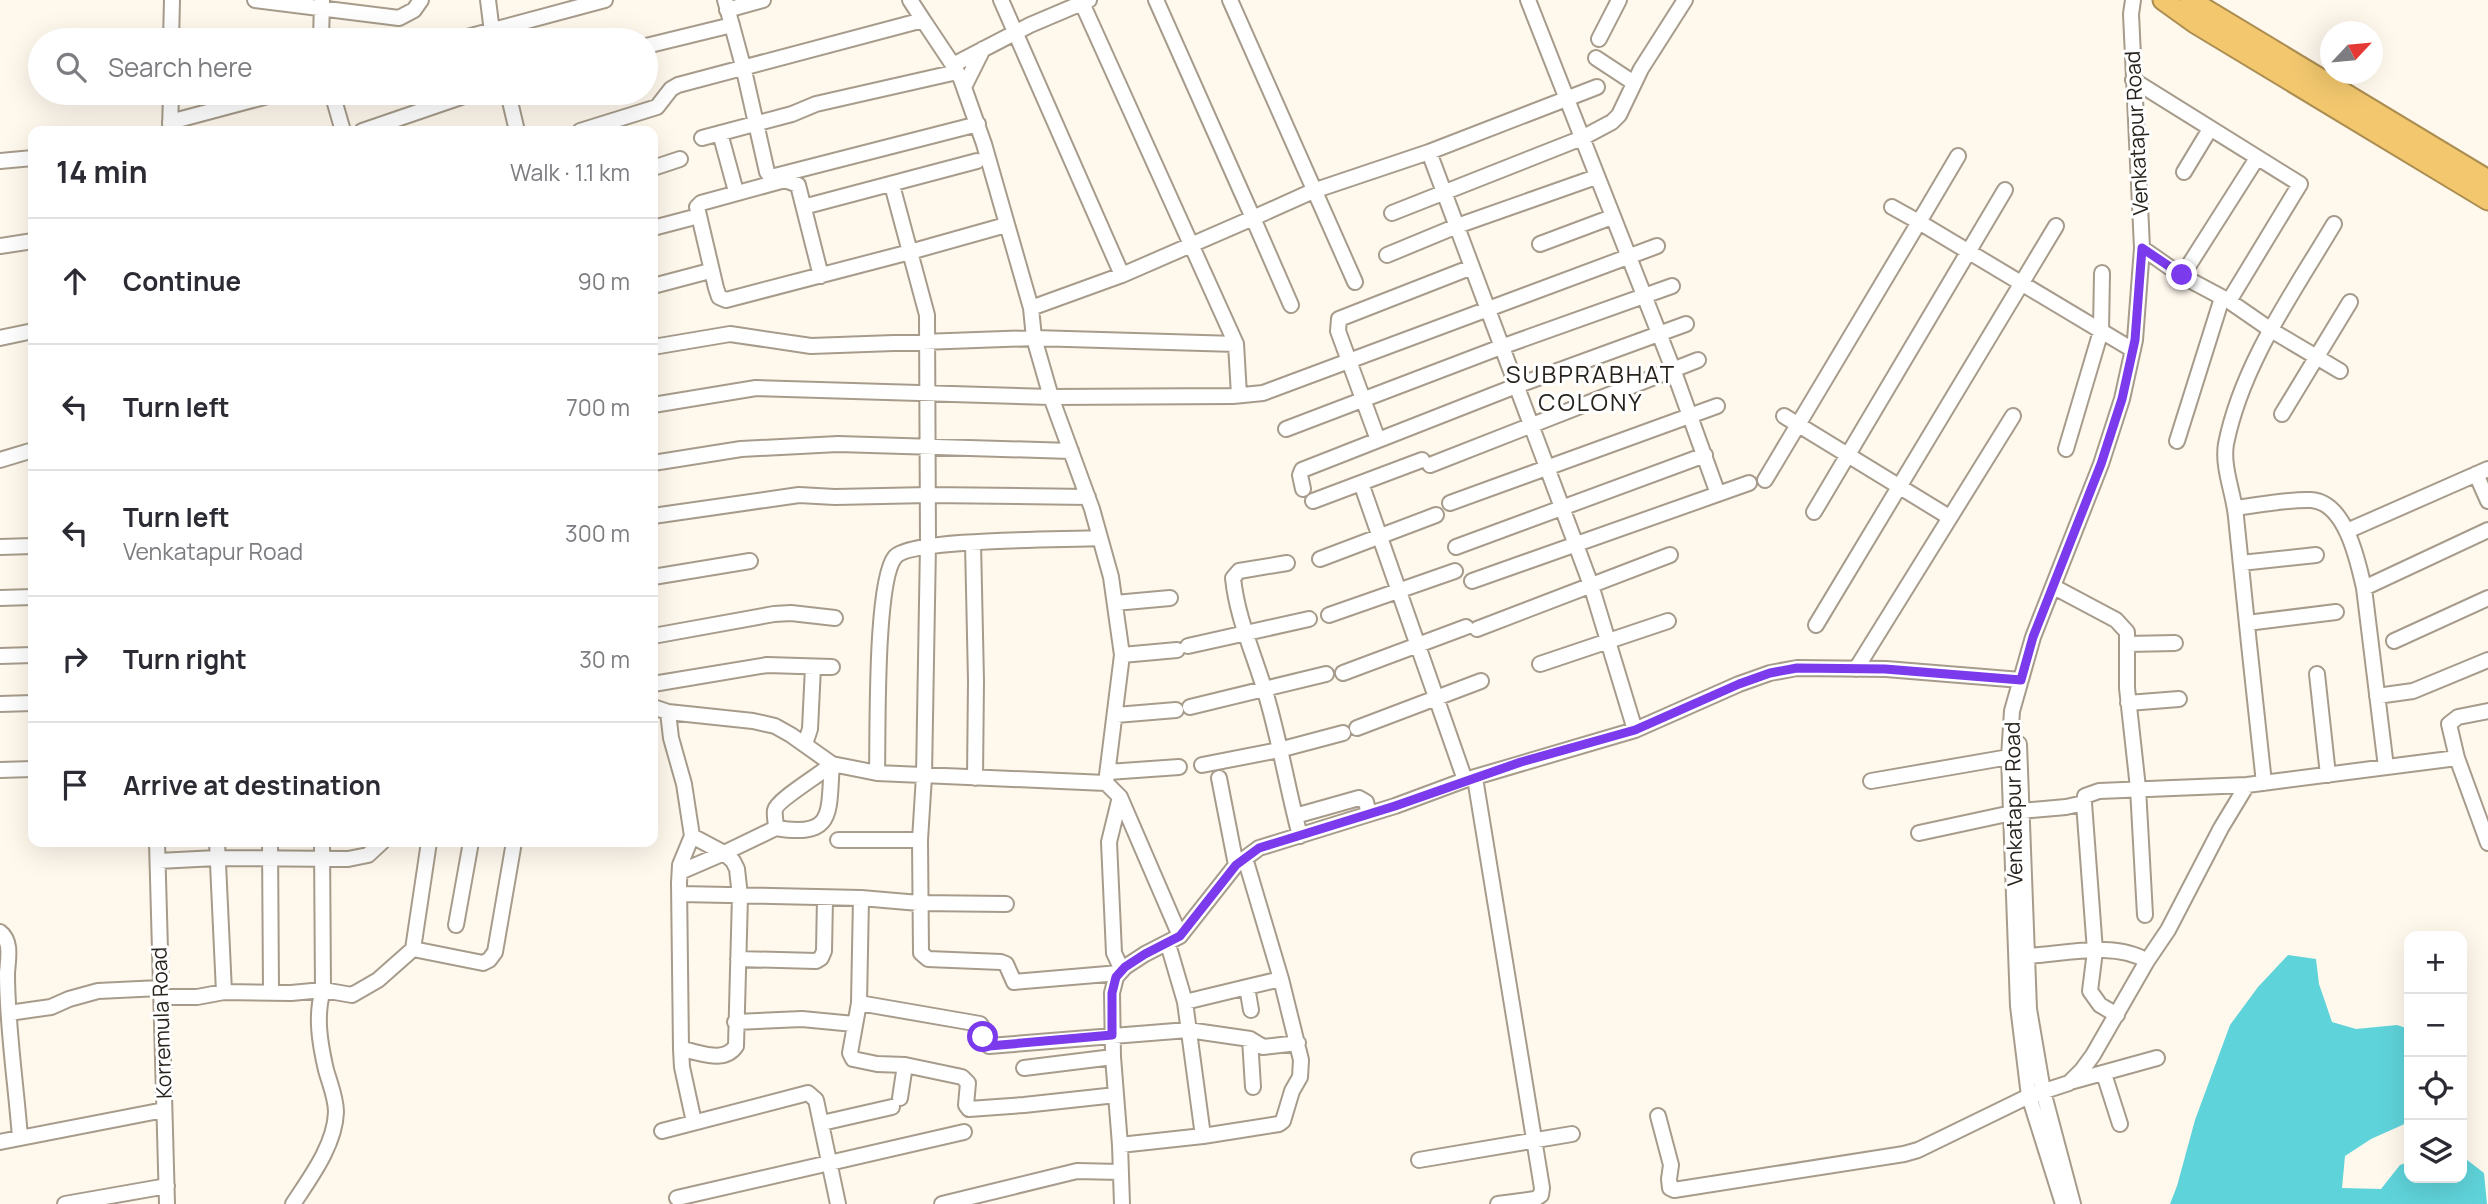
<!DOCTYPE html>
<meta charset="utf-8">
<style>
:root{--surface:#fff;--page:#f7f7f7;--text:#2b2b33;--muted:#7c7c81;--line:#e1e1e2}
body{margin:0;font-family:Manrope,sans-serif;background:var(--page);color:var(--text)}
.controls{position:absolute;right:21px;bottom:21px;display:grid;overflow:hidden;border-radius:14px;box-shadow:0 7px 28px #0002}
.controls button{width:63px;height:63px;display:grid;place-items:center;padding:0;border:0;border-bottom:2px solid var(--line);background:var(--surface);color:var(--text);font:35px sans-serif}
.compass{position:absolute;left:2320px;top:21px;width:63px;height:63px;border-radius:50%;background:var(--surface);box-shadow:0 7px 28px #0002;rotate:64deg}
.stop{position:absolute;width:21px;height:21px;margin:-16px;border:5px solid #7c3aed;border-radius:50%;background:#fff}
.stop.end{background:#7c3aed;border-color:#fff;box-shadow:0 2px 7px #0008}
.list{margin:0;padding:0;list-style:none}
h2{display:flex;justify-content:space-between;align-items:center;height:91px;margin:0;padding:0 28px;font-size:30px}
h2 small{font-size:23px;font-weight:400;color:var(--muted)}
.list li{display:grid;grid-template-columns:46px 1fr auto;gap:21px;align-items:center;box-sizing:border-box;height:126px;padding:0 28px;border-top:2px solid var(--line)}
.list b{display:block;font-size:26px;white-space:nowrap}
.list p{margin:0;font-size:23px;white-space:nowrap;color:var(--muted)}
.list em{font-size:23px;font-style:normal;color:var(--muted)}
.icon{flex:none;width:38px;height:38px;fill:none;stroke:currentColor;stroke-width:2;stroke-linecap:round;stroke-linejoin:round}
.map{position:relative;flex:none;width:2488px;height:1204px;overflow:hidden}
.search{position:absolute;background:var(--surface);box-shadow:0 7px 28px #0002;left:28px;top:28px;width:630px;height:77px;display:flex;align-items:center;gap:18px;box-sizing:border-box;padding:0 24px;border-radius:38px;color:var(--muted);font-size:26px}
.panel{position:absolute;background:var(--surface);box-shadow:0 7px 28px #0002;left:28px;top:126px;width:630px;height:721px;border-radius:14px}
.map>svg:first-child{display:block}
.water{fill:#5fd3da}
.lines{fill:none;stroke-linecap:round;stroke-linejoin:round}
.minor-casing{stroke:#a79c8b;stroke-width:18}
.highway-casing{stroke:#ab8d51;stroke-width:23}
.minor{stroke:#fff;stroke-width:14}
.highway{stroke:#f2c76e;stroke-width:19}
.route{stroke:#7c3aed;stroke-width:9}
.labels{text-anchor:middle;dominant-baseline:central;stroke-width:6;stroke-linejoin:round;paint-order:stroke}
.street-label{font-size:21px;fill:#27221c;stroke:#fff}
.quarter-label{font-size:24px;letter-spacing:2px;fill:#27221c;stroke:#fff}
</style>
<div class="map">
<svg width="2488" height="1204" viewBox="0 0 2488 1204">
<rect width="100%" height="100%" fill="#fff8ed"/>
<path class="water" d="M2288 955 2316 959 2319 984 2332 1022 2356 1029 2397 1025 2409 1029V1122L2371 1139 2345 1156 2342 1188 2381 1189 2400 1165 2409 1162V1178H2462V1156L2484 1173 2487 1204H2170L2177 1186 2195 1120 2230 1025 2258 987Z"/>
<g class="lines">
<defs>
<path id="minor" d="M255 0 399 18 414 10 421 0
M488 0 493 40
M725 0 743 66 767 172 771 177 978 124
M910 0 923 20
M1001 0 1122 275
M1156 0 1253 218 1313 191 1429 152 1597 87
M1230 0 1355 282
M1082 3 1236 344 1239 395
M727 10 763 0
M1599 39 1619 0
M171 40 172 0
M321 40 322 1
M456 40 605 0
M646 46 732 25
M1596 58 1634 83
M953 65 961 79 984 144 1031 308 1034 338 1051 397 1092 509 1111 577 1122 655 1106 783
M2133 80 2300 184 2229 301
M964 87 983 49
M332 93 343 131
M508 93 517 131
M170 122 279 93
M170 130 171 93
M362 131 473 93
M580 131 657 107 671 89 678 85 923 20 953 65 1030 25 1089 0
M720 133 735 188
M702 138 792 114 816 104 957 72
M1429 152 1591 585 1635 730
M0 161 33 158
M653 168 680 159
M2184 172 2210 129
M892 185 910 252 1006 225
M807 206 977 161
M1892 207 1919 222 1958 156
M1392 213 1582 138 1612 122 1619 115 1641 69 1685 0
M653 228 691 218
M1540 244 1612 217
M0 246 33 241
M2142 248 2182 276 2229 301 2271 330 2340 371
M1387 255 1457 226 1596 177
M821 276 798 185 785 180 701 203 697 207 716 288 719 297 726 300 910 252 927 315 928 545 924 776 920 840 921 953 928 959 1001 962 1006 964 1014 982 1119 973
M2182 276 2257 158
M653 286 706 272
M1031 308 1122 275 1253 218 1291 305
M0 338 33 331
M653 347 730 334 811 346 1034 338 1236 344
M653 405 756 388 1051 397 1233 396 1263 393 1657 246
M2282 414 2350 302
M1784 416 1949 517
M1286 429 1501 347 1672 286
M1378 440 1338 331 1339 319 1472 267
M2177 441 2222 298
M2066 449 2101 331 2102 273
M0 460 33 450
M653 463 741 449 838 444 1071 451
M1430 465 1698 360
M2476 474 2488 501
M1765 480 1919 222 2133 350
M1361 483 1465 780
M1303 489 1300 475 1302 470 1516 386 1686 324
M1718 494 1749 483
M1313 501 1422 460
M1450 503 1717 406
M2235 508C2259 505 2288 499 2311 500 2346 502 2358 562 2364 588
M1814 512 2005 190
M653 516 799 495 835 497 929 495 1088 497
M2347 531 2488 469
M973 543 976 681 975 778
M0 547 33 546
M1456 547 1705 455
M1320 559 1436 515
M1287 563 1239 571 1233 578C1237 617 1253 652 1264 688 1279 736 1287 787 1300 836
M2241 563 2316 555
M653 577 750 561
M1472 581 1718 494 1673 369 1528 0
M2054 587 2116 620 2127 632V688L2138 788 2145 915
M0 598 33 597
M1115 603 1170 598
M1329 615 1455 571
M2247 623 2336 612
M1816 625 2056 226
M1477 629 1670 555
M653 636 774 614 791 613 835 618
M2394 641 2488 598
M2127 644 2175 643
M1188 646 1309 619
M1122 655 1177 650
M0 656 33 655
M1540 664 1668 621
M1856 669 2013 416
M1343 673 1466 627
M2317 674 2328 775
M653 684 767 665 832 667
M2377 696 2413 691 2488 660
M2128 703 2179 699
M0 704 33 703
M653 707 668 712 753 721 775 726 791 735 832 764 877 773 1106 783 1120 797 1180 936
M1190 707 1326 674
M2488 711 2458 717 2449 724 2457 758 2488 843
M668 712 671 738 684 784 692 836 680 865 679 883 681 1049C700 1052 724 1064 736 1046L740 896 737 869 733 861 724 853 680 872
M1116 715 1176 710
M1357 728 1481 681
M805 744 810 729 813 667
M2019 744 2029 1009 2043 1091 2073 1204
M832 764C828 812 836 838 776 828 776 823 774 815 775 810 777 800 821 774 832 764Z
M1202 765 1279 750 1343 733
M2386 767 2364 588 2488 530
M0 770 33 769
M1108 772 1179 767
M877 773C878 735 875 581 895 557 911 538 1067 540 1099 538
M1219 778 1236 865
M1475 778 1542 1188 1541 1195 1535 1199 1498 1204
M1871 781 2009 757
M2264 783C2254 694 2245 606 2236 517 2234 494 2222 467 2226 444 2242 364 2293 293 2334 224
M1120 797 1109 842 1114 953 1122 970
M2084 803 2095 951 2090 991 2100 1005 2117 1015
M1295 816 1359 798 1366 802 1369 814
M1919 833 2021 811 2066 807 2084 803 2085 796 2099 791 2247 785 2457 758
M692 836 724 853 776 828
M838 840H920
M157 842 167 1204
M217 842 224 992
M270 842 271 991
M158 861 217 858 348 859 368 855 382 842
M681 894 861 898 919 903 1006 904
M861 898 859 1003 850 1053 853 1059 877 1064 905 1065 962 1077 968 1083 966 1105 969 1109 1024 1105 1116 1095
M456 925 471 842
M0 932C12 941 8 959 7 973 7 1028 16 1083 20 1138
M1168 944 1185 1002 1203 1136 1279 1124 1283 1121 1292 1091 1300 1077 1301 1060 1281 979 1245 858
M413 949 429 842
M2027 956C2064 954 2115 941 2147 961
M738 959 816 961 821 958 824 951 825 898
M161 997H197L224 992 291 993 323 990 322 842
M1185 1002 1247 987
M859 1003 980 1024 984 1030V1042L989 1046 1188 1030 1250 1039 1263 1047 1298 1043
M1251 1010 1247 987 1281 979
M9 1013 51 1007 69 999 98 991 160 988
M735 1022 802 1019 854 1024
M1250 1039 1253 1087
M681 1049 682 1067 694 1122
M1024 1068 1113 1057
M2104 1074 2120 1124
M2070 1082 2157 1058
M900 1098 905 1065
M1658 1116 1671 1165 1669 1179 1670 1188 1674 1190 1904 1154 1918 1150 2029 1096 2069 1083 2082 1070 2093 1055 2147 961 2168 930 2221 828 2247 785
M822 1123 892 1107
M662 1131 808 1093 816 1100 838 1204
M0 1142 164 1110
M1120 1145 1203 1136
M1419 1160 1572 1134
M677 1198 964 1132
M65 1204 167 1186
M293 1204C310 1178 335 1145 336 1112 336 1098 330 1084 326 1070 320 1044 315 1016 323 990L352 995 378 980 413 949 483 963 489 960 495 952 514 842
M942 1204 1077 1171 1120 1172
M1122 1204 1120 1145 1113 1057 1112 993 1116 977 1125 967 1145 954 1180 936 1236 865 1259 848 1395 806 1465 780 1635 730 1739 684 1770 673 1797 668 1886 669 2021 680
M2063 1204 2029 1096 2018 1006 2009 757 2012 711 2033 637 2101 464 2122 399 2135 340 2142 248 2131 14 2133 0"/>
<path id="highway" d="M2163 0 2195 23 2488 200
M2190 0 2488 180"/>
</defs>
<use href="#minor" class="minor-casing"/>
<use href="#highway" class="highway-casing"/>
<use href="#minor" class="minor"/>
<use href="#highway" class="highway"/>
</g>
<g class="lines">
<path class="route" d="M983 1037 984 1042 989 1046 1112 1035V993L1116 977 1125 967 1145 954 1180 936 1236 865 1259 848 1395 806 1521 762 1635 730 1739 684 1770 673 1797 668 1885 669 2021 680 2033 637 2101 464 2122 399 2135 340 2142 248 2182 275"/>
</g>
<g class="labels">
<g class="street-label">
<text transform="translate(2136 133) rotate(-93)">Venkatapur Road</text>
<text transform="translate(2013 804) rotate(-91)">Venkatapur Road</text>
<text transform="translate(161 1023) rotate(-92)">Korremula Road</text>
</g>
<g class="quarter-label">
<text x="1591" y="373">SUBPRABHAT<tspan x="1591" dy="28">COLONY</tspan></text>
</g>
</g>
</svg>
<div class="controls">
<button>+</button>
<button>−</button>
<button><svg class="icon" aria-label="locate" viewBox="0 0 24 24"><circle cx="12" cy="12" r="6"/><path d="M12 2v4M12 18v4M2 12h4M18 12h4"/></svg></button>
<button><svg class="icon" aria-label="layers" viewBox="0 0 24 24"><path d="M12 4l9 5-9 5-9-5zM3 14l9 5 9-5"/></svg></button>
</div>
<svg class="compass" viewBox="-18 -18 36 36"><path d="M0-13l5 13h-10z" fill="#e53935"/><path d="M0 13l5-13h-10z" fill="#7c7c81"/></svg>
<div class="stop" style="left:983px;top:1037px"></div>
<div class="stop end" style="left:2182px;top:275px"></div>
<div class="search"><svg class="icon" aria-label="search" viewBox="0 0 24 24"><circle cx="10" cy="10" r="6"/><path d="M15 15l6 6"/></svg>Search here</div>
<section class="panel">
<h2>14 min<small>Walk · 1.1 km</small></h2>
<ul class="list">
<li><svg class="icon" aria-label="ahead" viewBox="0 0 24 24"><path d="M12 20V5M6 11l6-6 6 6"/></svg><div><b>Continue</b></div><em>90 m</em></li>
<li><svg class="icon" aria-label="left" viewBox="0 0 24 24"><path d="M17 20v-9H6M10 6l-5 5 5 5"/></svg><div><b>Turn left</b></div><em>700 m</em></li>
<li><svg class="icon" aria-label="left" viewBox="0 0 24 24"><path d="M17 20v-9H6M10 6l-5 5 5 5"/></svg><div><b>Turn left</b><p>Venkatapur Road</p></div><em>300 m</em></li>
<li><svg class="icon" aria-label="right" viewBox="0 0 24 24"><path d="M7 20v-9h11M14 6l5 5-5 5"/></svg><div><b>Turn right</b></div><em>30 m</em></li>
<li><svg class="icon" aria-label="arrive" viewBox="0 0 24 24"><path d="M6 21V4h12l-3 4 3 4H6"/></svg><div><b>Arrive at destination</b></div></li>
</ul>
</section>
</div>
